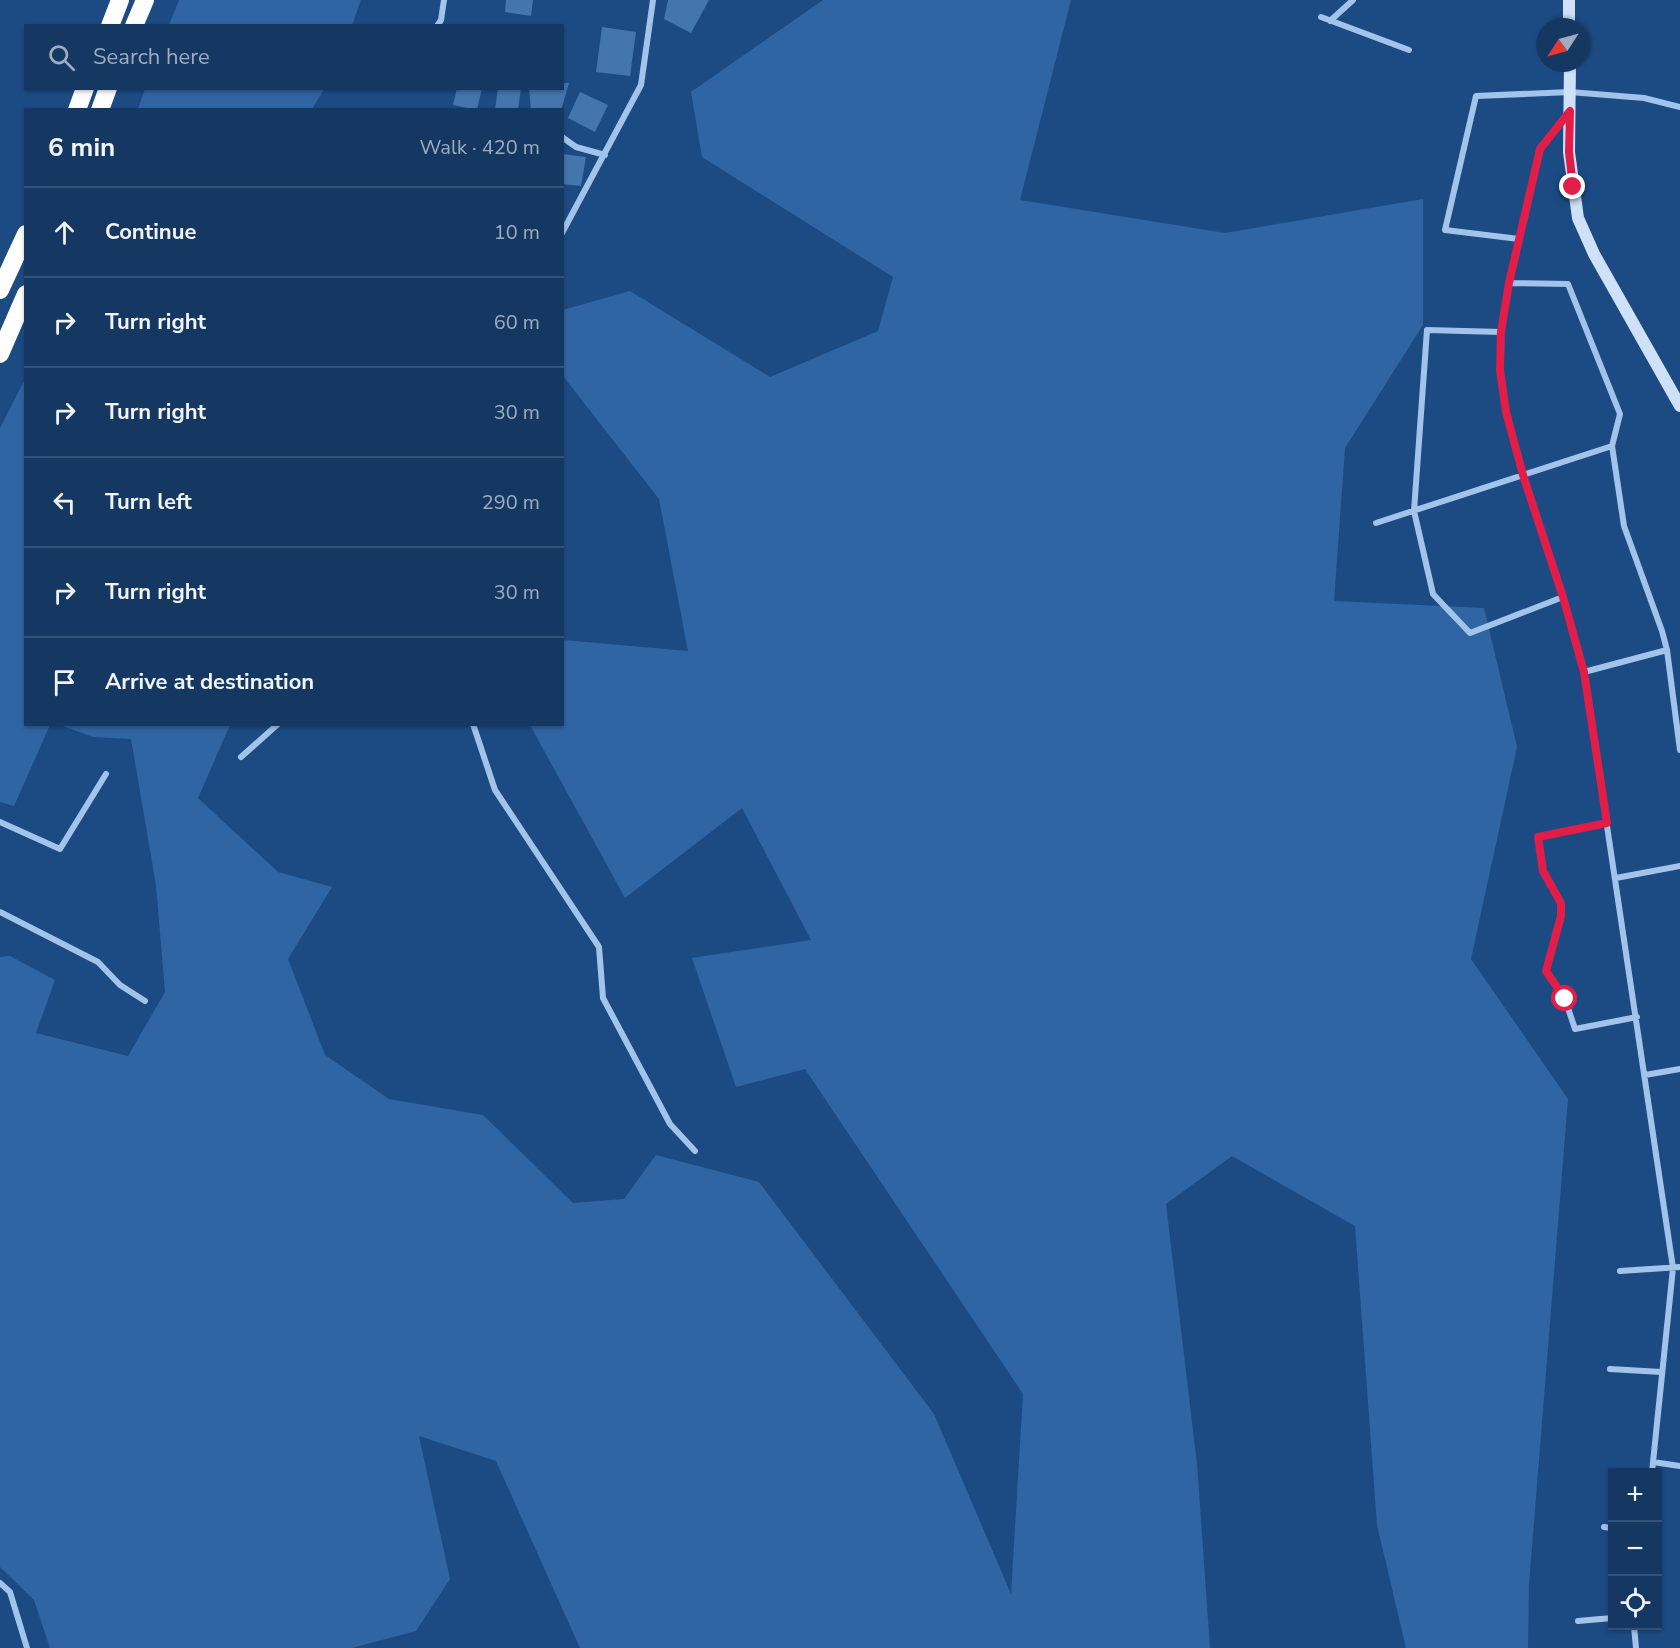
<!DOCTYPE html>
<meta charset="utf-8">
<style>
:root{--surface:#153863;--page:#22436c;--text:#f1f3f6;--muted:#9dacbe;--line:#345278}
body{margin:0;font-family:"Nunito Sans",sans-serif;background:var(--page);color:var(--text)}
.controls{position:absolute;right:18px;bottom:18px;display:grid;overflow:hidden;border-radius:0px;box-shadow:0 2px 4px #0004}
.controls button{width:54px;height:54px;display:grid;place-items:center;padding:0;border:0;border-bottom:2px solid var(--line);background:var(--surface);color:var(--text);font:30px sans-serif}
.compass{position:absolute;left:1536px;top:18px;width:54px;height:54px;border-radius:50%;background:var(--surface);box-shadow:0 2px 4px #0004;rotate:234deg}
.stop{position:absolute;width:18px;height:18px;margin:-14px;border:4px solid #e11d48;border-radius:50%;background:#fff}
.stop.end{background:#e11d48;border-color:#fff;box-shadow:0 2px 6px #0008}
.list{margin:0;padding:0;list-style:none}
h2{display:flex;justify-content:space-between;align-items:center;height:78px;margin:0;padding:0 24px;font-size:26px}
h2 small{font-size:20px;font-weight:400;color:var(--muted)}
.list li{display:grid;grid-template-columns:39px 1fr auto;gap:18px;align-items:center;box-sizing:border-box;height:90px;padding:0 24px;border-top:2px solid var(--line)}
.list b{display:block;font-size:22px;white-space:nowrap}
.list em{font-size:20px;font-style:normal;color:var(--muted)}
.icon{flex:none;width:33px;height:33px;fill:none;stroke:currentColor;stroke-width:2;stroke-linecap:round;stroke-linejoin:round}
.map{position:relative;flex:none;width:1680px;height:1648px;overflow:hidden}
.search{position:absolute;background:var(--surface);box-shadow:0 2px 4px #0004;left:24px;top:24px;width:540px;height:66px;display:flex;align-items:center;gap:15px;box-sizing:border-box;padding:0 21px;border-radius:0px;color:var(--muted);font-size:22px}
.panel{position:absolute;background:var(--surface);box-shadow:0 2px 4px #0004;left:24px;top:108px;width:540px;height:618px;border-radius:0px}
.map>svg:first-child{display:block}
.green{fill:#2f65a2}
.building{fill:#4475ad}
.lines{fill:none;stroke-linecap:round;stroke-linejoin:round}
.street{stroke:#a3c4ea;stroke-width:6}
.secondary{stroke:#cee1f8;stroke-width:12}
.highway{stroke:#fff;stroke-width:18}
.route{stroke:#e11d48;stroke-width:8}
</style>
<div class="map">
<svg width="1680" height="1648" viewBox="0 0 1680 1648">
<rect width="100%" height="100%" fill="#1c4b84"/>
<path class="green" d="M179 0H361L352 25H169Z
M823 0H1071L1020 200 1225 233 1423 199V325L1345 448 1334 601 1484 608 1517 747 1471 959 1568 1099 1529 1584 1528 1648H1406L1377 1525 1355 1226 1232 1156 1166 1204 1197 1464 1210 1648H580L496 1461 419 1436 450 1579 416 1631 352 1648H50L34 1600 0 1567V957L10 956 55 980 36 1033 128 1056 165 992 156 885 131 739 93 737 60 725H230L198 798 278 872 332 887 288 959 325 1055 389 1099 483 1115 573 1203 624 1199 656 1155 759 1182 934 1414 1011 1594 1023 1394 805 1069 736 1087 692 958 811 940 742 808 625 898 530 725 562 724 563 640 688 651 659 499 563 376V310L630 291 770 377 878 331 893 277 702 157 691 92Z
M145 89V88L324 89 312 109H138Z
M25 379 26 724 50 725 14 806 0 802V428Z"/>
<path class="building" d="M506 0H533L531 16 505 12Z
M668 0H709L691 33 664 19Z
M602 27 636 32 630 76 596 72Z
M562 83H569L561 110H531L529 88H562Z
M457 88H482L477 110 453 105Z
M498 88H521L518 110H495Z
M580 92 608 105 595 132 568 118Z
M562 154 586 157 581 186 562 184Z"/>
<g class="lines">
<path class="street" d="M1321 17 1409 50
M1330 21 1353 0
M437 26 441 20 444 0
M1567 115 1540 149 1509 283 1501 332 1500 370 1506 412 1523 475 1563 597 1584 672 1673 1268 1652 1472
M562 137 576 147 605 155
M562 233 641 85 653 0
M1519 239 1445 230 1476 96 1570 92 1644 98 1680 107
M1501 332 1427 330 1414 511 1433 594 1470 633 1563 597
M1612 446 1624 526 1662 631 1667 650 1680 750
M1376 523 1612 446 1620 414 1568 284 1509 283
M1584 672 1667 650
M473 724 495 790 599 947 603 998 670 1124 695 1151
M241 757 278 724
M0 822 60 849 106 774
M1607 823 1538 837 1543 871 1561 904V916L1546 971 1565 999 1575 1029 1637 1017
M1616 878 1680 866
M0 912 98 962 120 985 145 1001
M1645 1075 1680 1069
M1620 1271 1680 1267
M1610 1369 1661 1372
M1653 1462 1680 1466
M1604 1527 1612 1528
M0 1583 10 1592 27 1648
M1578 1621 1612 1618
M1634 1626 1636 1648"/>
<path class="secondary" d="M1569 0V27
M1570 63 1569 152 1578 218 1594 254 1680 406"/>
<path class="highway" d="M110 26 120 0
M134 26 145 0
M77 110 85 88
M100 110 108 88
M0 290 26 234
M0 354 26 294"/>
</g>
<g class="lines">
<path class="route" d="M1565 999 1546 971 1561 916V903L1543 871 1538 837 1607 823 1584 672 1563 597 1523 475 1506 412 1500 370 1501 332 1509 283 1540 149 1570 111 1569 152 1573 187"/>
</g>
</svg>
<div class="controls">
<button>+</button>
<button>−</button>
<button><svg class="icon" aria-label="locate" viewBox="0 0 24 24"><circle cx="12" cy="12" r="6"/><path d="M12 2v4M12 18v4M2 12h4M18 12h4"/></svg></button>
</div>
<svg class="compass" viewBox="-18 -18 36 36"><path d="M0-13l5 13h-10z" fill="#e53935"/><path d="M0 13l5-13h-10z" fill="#9dacbe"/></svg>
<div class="stop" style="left:1565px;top:999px"></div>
<div class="stop end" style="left:1573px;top:187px"></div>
<div class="search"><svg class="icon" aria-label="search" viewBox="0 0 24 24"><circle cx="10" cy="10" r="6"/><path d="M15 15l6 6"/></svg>Search here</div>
<section class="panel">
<h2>6 min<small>Walk · 420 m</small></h2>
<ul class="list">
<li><svg class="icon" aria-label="ahead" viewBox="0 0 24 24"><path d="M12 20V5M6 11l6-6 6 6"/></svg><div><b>Continue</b></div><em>10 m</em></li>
<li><svg class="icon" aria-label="right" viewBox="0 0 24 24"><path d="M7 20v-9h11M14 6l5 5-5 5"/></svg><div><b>Turn right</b></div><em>60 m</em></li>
<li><svg class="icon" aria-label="right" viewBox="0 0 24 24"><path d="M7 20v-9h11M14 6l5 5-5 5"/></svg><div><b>Turn right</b></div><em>30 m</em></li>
<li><svg class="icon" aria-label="left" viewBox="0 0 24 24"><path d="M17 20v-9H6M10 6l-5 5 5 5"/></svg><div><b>Turn left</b></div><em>290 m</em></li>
<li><svg class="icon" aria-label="right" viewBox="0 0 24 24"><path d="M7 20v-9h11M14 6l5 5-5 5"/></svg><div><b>Turn right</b></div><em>30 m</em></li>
<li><svg class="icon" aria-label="arrive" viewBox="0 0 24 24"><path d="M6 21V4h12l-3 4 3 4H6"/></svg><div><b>Arrive at destination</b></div></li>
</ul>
</section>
</div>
